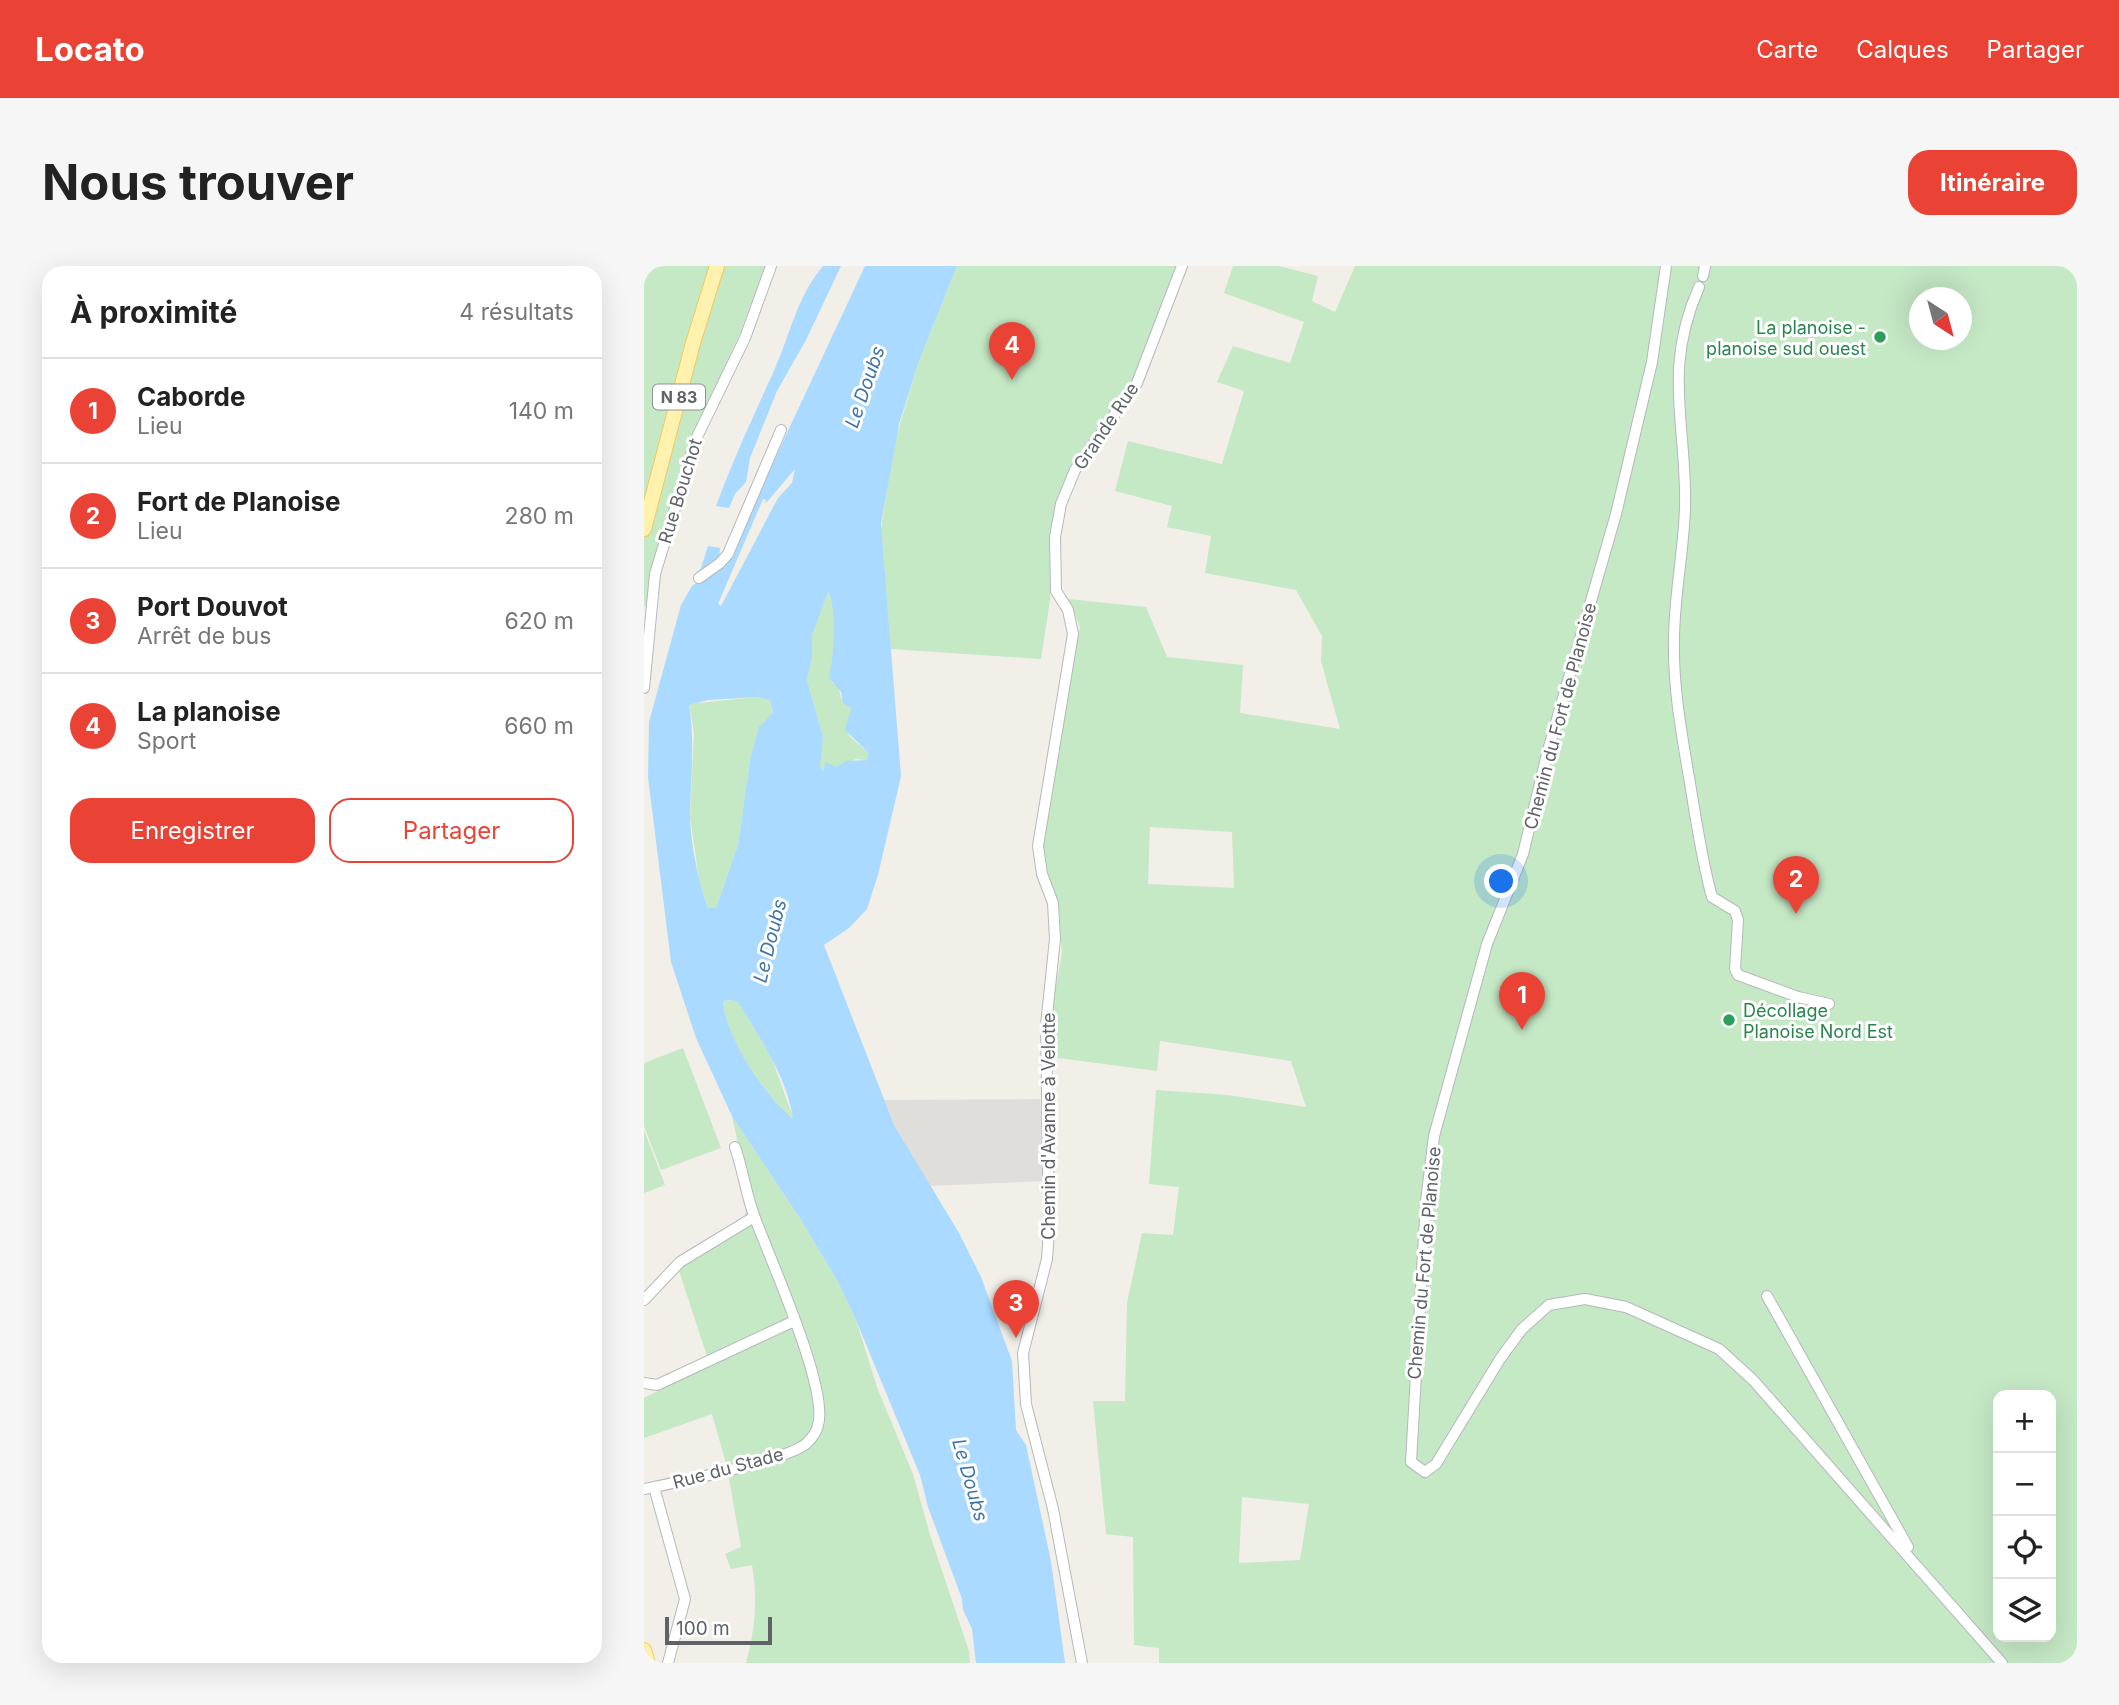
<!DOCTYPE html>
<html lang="fr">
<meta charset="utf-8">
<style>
:root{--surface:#fff;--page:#f6f6f6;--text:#222;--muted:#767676;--line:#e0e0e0;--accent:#ea4335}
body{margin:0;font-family:Inter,sans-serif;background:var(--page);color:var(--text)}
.controls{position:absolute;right:21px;bottom:21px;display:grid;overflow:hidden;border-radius:14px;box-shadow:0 7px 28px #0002}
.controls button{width:63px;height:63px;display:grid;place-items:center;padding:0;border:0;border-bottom:2px solid var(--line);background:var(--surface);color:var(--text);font:35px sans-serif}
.compass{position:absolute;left:1265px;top:21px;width:63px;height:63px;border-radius:50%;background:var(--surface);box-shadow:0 7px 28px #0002;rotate:144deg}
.scale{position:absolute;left:21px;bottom:18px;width:107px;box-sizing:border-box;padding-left:7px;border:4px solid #5f6368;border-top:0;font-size:19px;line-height:24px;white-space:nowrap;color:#5f6368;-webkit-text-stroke:5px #fff;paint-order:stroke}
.you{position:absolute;left:858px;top:616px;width:24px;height:24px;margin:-18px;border:5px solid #fff;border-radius:50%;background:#1a73e8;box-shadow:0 0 0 10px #1a73e833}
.badge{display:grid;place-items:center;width:46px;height:46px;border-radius:50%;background:var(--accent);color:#fff;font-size:23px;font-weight:700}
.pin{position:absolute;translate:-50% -58px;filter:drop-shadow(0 2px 4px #0008)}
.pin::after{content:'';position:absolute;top:37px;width:24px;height:21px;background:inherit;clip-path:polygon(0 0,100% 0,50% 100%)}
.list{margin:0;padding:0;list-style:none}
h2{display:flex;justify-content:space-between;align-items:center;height:91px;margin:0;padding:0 28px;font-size:30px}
h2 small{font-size:23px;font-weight:400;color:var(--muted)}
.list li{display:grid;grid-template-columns:46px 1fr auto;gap:21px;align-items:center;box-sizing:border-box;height:105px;padding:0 28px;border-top:2px solid var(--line)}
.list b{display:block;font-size:26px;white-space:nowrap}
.list p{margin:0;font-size:23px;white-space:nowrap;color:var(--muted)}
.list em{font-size:23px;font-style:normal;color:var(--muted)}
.actions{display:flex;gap:14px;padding:21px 28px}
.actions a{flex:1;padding:16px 0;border:2px solid var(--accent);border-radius:21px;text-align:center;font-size:24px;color:var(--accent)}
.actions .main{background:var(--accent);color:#fff}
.icon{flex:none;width:38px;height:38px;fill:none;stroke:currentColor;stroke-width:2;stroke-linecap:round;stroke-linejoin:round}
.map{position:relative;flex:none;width:1433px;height:1397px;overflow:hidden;border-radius:21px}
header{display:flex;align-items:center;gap:42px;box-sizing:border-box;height:98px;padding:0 35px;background:var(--accent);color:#fff}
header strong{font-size:33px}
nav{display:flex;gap:38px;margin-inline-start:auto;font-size:24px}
.intro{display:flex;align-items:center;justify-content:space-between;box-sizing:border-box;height:168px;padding:0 42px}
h1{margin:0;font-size:49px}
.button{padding:18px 32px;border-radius:21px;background:var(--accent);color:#fff;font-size:24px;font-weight:700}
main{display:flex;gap:42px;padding:0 42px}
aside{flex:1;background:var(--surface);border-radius:21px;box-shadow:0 7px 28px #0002}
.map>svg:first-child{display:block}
.industrial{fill:#e0deda}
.green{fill:#c5e8c5;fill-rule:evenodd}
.water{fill:#aadaff;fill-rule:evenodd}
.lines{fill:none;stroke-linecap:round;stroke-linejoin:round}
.minor-casing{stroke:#b5b8bc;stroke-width:12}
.major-casing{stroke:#f2c960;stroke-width:16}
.minor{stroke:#fff;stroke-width:10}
.major{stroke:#fff2af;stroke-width:14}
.leisure-dot{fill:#2e9e5b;stroke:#fff;stroke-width:2.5}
.labels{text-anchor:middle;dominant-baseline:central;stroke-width:6;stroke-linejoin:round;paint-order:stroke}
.shield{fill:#fff;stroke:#8f9295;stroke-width:2}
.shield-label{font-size:16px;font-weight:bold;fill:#5f6368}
.leisure-label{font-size:18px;fill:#27864d;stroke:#fff;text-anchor:end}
.street-label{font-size:18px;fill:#5f6368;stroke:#fff}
.water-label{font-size:19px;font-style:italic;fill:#4174aa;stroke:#fff}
</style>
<header>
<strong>Locato</strong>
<nav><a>Carte</a><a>Calques</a><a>Partager</a></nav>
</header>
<div class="intro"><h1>Nous trouver</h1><a class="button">Itinéraire</a></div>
<main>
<aside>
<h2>À proximité<small>4 résultats</small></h2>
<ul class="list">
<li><span class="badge">1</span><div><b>Caborde</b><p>Lieu</p></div><em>140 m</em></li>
<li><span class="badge">2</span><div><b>Fort de Planoise</b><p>Lieu</p></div><em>280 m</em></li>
<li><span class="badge">3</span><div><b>Port Douvot</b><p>Arrêt de bus</p></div><em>620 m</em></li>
<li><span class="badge">4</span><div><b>La planoise</b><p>Sport</p></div><em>660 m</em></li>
</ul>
<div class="actions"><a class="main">Enregistrer</a><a>Partager</a></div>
</aside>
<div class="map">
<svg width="1433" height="1397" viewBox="0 0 1433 1397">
<rect width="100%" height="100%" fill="#f1efe8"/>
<path class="industrial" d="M396 833 402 915 286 920 250 859 240 834Z"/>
<path class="green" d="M0 0H121L95 70 49 170 3 340H0Z
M313 0H533L489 115 410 249 406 334 397 393 247 383 237 263 250 178 275 95Z
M589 0H635L674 10 668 35 691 46 711 0H1433V1397H515V1382L490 1379 489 1271 462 1268 449 1135H481L483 1037 498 967 529 969 535 921 505 918 512 824 584 829 662 841 647 795 516 775 513 805 407 791 406 749 418 688 415 640 403 607 398 582 436 360 424 333 502 341 523 391 599 399 596 447 696 463 677 395 678 370 652 324 561 307 567 270 523 261 528 240 471 225 484 175 578 198 600 125 573 116 589 80 646 97 660 56 580 27ZM1276 32H1318V74H1276ZM506 561 588 566 590 622 504 618ZM1354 1129H1407V1371H1354ZM598 1231 665 1238 656 1294 595 1297Z
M183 325C200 352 184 388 188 417L194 420 197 432 207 442C203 473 198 464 224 486L223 494 212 493 181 507 175 501 179 471 163 414 168 392V369Z
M112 431 126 434 129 447 119 456 106 494 94 579 72 642H64L55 613 46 550 50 467 45 438Z
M87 734 94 736 127 790 150 854C121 828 82 774 79 735Z
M39 782 77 882 17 904 0 860V797Z
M88 850 157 954 194 1016 212 1054 234 1124 269 1208 286 1269 325 1385 326 1397H102C111 1364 114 1333 108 1299L87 1303 81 1288 97 1281 83 1201 68 1148 0 1172V1132L66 1099 34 1002C49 993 85 976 95 963 113 940 93 877 88 850Z
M0 864 21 919 0 927Z"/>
<path class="water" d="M179 0H197L162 74 133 125 106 192 102 216 91 228 85 242 72 240C89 194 109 151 129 107 146 70 152 32 179 0Z
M221 0H313L275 95 255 158 237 258 257 510 234 609 223 643 205 662 180 679 250 859 315 967 337 1011 368 1095 372 1164 382 1179 407 1295 421 1397H332L328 1363 319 1344 318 1333 284 1241 276 1209 212 1054 194 1016 157 954 88 850 52 772 27 696 4 511 5 456 37 339 48 320 57 314 56 305 64 280 76 282 75 294 80 302ZM151 203 148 217 134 232 77 340 74 338 119 233 123 234 120 237 123 236ZM184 326C194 342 189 393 185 412L197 426 199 437 207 442 201 464 224 486 223 494 202 495 193 501 181 496 180 506 176 501 179 471 163 414 168 392V369ZM112 431 126 434 129 446 115 461 106 494 94 579 72 642H64C54 614 46 576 46 546 47 510 51 475 45 439L64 434ZM87 734 94 736C116 773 143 810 149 853 121 829 82 773 79 735Z"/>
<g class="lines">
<defs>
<path id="minor" d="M1022 0 1008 96 972 248 903 488 879 588 843 678 790 870 782 935 767 1196 781 1206 792 1198 856 1093 878 1063 905 1039 941 1033 982 1041 1075 1083 1109 1114 1358 1397
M1059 10 1061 0
M1055 21C1018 105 1043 158 1041 241 1040 285 1030 329 1030 374 1029 417 1036 458 1043 500 1051 544 1056 588 1068 631L1091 645 1094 654 1091 703 1094 709 1154 731 1185 738
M55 312 76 297 84 288 137 164
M0 422 11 308 52 173 101 72 127 0
M1123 1030 1264 1281
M0 1034 36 996 110 951
M0 1117 13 1119 150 1055
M10 1221 41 1333 24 1397
M0 1223C30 1217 144 1194 163 1177 168 1172 173 1165 174 1159 185 1123 126 993 111 952 102 929 99 904 91 881
M438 1397 409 1243 382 1138 379 1087 403 993 405 964 402 759 411 673 409 637 398 608 394 580 429 368 424 344 412 325 411 271 417 238 431 204 493 117 538 0"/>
<path id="major" d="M0 263 49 77 73 0
M0 1384 4 1397"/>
</defs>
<use href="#minor" class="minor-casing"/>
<use href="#major" class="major-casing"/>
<use href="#minor" class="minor"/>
<use href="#major" class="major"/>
</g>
<g class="leisure-dot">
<circle cx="1236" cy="71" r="7"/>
<circle cx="1085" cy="754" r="7"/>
</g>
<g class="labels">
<rect class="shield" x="9" y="118.5" width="52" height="25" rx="5"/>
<g class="shield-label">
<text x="35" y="131">N 83</text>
</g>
<g class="leisure-label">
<text x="1222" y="61">La planoise -<tspan x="1222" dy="21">planoise sud ouest</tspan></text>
<text x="1099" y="744" text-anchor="start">Décollage<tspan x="1099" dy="21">Planoise Nord Est</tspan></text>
</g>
<g class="street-label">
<text transform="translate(462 160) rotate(-56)">Grande Rue</text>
<text transform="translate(36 225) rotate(-73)">Rue Bouchot</text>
<text transform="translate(916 450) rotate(-75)">Chemin du Fort de Planoise</text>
<text transform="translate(404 860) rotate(-90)">Chemin d'Avanne à Velotte</text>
<text transform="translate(780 997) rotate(-85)">Chemin du Fort de Planoise</text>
<text transform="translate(84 1202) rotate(-15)">Rue du Stade</text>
</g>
<g class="water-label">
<text transform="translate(221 121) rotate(-71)">Le Doubs</text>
<text transform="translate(126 675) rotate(-76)">Le Doubs</text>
<text transform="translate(326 1214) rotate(74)">Le Doubs</text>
</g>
</g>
</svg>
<div class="controls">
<button>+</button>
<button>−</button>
<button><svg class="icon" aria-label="locate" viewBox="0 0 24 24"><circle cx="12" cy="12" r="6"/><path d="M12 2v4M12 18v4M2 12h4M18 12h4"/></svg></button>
<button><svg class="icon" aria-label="layers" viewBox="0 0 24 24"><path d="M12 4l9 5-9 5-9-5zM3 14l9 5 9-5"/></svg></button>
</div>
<svg class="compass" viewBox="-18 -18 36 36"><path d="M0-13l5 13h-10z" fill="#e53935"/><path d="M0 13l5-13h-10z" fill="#767676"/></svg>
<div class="scale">100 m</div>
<div class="you"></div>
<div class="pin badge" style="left:878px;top:764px">1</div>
<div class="pin badge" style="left:1152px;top:648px">2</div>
<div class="pin badge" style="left:372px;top:1072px">3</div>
<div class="pin badge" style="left:368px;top:114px">4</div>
</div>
</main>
